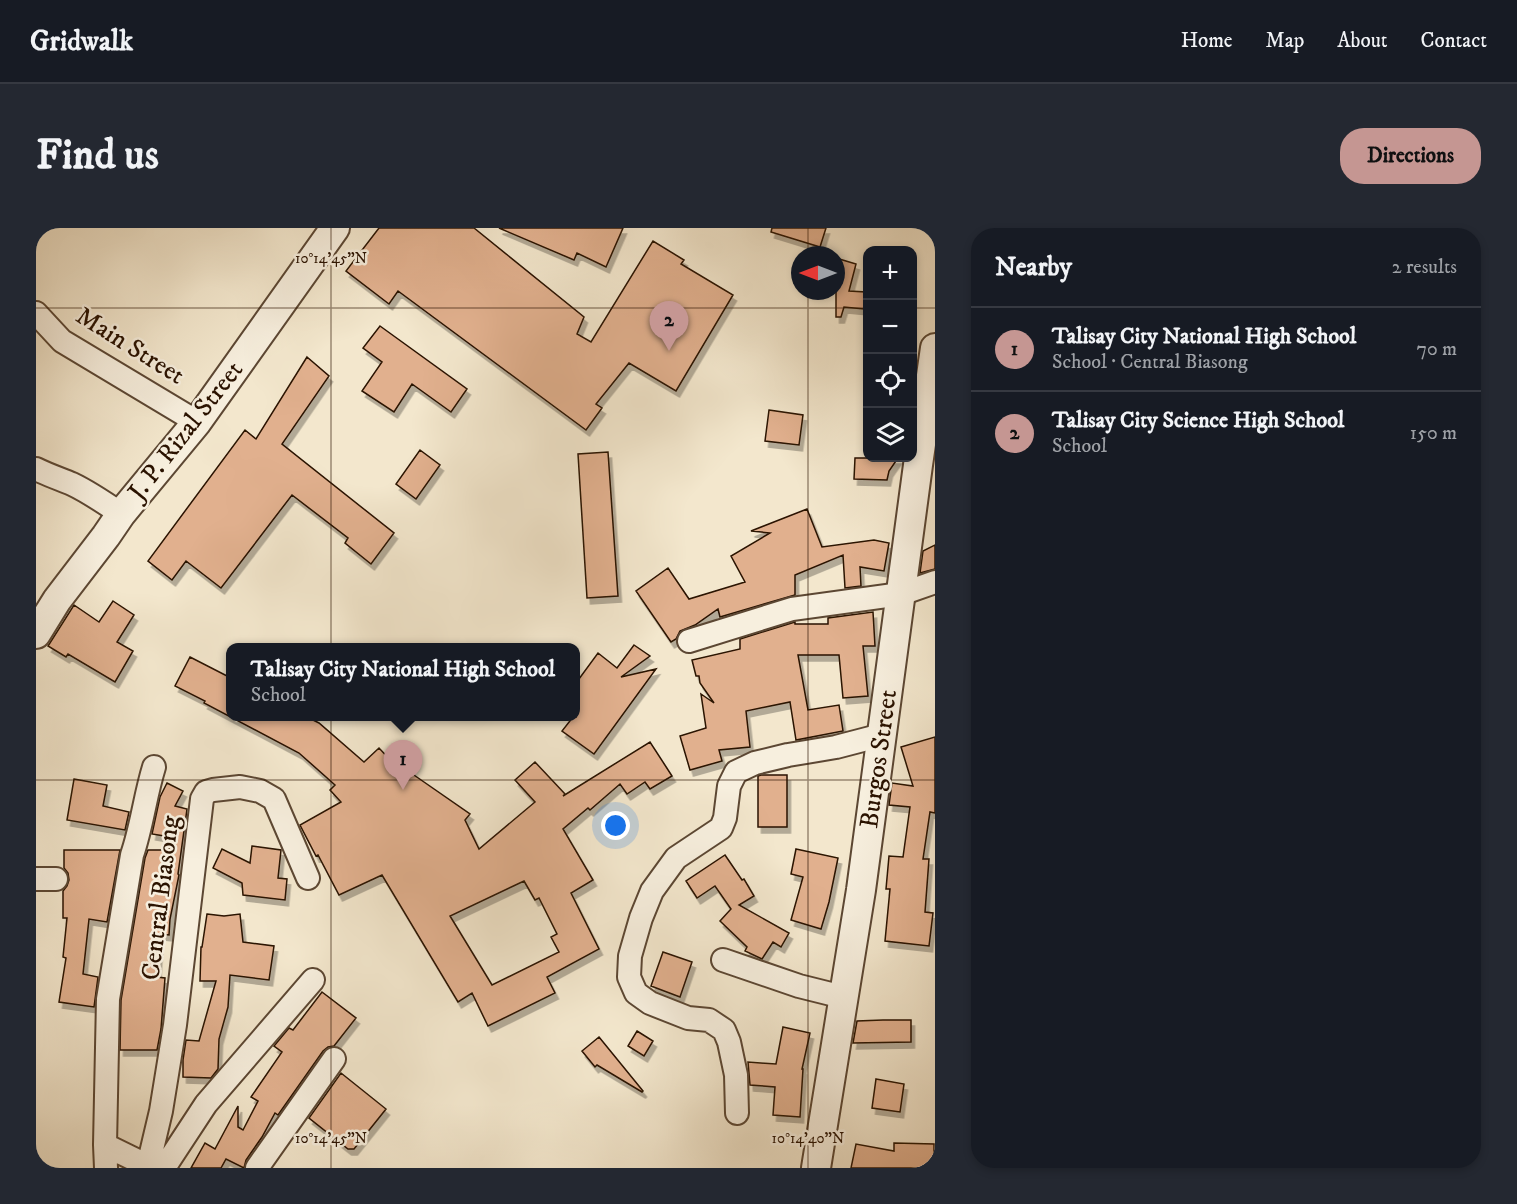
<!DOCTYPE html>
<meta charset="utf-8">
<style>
:root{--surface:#171b24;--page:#242831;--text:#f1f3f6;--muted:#9ea1a6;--line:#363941;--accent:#c59692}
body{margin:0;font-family:"IM FELL DW Pica",serif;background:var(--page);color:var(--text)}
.controls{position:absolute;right:18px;top:18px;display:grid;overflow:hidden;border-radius:12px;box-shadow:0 3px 9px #0003}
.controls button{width:54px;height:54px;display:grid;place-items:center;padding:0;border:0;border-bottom:2px solid var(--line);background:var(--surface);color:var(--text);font:30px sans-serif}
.compass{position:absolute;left:755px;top:18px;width:54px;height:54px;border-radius:50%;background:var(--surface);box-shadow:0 3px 9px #0003;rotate:270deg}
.you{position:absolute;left:580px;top:598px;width:21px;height:21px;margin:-15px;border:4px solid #fff;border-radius:50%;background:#1a73e8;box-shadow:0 0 0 9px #1a73e833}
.badge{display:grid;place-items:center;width:39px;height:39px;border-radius:50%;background:var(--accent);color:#111;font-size:20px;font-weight:700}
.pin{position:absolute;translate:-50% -50px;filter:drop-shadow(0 2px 3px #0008)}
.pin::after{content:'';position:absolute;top:32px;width:21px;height:18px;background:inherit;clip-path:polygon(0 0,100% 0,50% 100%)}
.popup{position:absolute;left:190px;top:415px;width:354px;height:78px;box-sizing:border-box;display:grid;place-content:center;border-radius:12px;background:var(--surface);filter:drop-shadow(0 2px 4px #0005);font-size:20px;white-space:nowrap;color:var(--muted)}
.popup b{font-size:22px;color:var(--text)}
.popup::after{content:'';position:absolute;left:50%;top:100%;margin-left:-12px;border:12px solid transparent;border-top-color:var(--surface)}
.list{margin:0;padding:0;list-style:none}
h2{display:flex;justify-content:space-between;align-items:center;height:78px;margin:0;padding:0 24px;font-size:26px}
h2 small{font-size:20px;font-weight:400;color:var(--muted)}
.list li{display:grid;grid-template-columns:39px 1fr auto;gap:18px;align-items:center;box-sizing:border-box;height:84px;padding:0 24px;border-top:2px solid var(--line)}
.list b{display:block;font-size:22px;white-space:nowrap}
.list p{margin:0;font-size:20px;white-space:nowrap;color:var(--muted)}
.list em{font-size:20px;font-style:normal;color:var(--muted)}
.icon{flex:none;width:33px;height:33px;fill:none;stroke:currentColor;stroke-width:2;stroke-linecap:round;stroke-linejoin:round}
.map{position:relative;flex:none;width:899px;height:940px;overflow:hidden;border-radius:24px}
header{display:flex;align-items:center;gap:36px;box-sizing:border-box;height:84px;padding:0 30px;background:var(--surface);border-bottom:2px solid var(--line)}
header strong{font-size:28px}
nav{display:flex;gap:33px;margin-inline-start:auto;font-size:21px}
.intro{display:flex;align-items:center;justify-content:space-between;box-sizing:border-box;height:144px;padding:0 36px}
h1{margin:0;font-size:42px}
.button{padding:15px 27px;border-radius:24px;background:var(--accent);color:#111;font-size:21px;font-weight:700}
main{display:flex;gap:36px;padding:0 36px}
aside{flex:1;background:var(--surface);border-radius:24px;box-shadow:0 3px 9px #0003}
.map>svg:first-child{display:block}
.building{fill:#e1b08e;stroke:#2a1200;stroke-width:1.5;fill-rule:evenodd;filter:url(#shadow)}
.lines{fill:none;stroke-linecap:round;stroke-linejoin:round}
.minor-casing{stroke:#5c4733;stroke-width:26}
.tertiary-casing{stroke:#5c4733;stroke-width:32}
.minor{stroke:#f7efde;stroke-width:22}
.tertiary{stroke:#f7efde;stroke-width:28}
.ticks{fill:none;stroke:#2a1200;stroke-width:1.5;stroke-opacity:0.45}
.labels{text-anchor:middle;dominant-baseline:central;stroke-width:5;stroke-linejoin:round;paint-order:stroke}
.street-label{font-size:26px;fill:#2a1200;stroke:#f7efde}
.ticks-label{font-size:15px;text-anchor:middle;fill:#2a1200;stroke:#f7efde;stroke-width:5;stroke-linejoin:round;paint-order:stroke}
</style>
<header>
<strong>Gridwalk</strong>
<nav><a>Home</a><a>Map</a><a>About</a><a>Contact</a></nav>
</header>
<div class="intro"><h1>Find us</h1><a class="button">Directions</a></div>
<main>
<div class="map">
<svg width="899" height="940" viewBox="0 0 899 940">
<defs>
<filter id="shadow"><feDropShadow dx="3.5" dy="6" stdDeviation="0" flood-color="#0004"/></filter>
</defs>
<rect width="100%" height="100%" fill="#f3e7cd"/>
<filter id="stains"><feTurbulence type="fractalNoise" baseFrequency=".00333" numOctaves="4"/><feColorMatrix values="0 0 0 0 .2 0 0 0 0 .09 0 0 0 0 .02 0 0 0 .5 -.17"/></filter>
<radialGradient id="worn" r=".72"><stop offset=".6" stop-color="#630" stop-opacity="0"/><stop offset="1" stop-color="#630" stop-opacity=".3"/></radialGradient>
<path class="building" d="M343 0H438L548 89 541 106 555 114 617 13 648 32 645 36 697 67 640 163 593 135 560 176 566 180 550 202 362 63 353 76 310 43Z
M463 0H587L570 39 541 25 538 32Z
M736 0H790L784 19 735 4Z
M800 30 820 36 813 63 830 64 828 81 808 79 805 89H800Z
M344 98 431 161 415 184 376 156 358 184 326 163 346 134 327 120Z
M271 129 293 148 246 216 358 305 335 336 309 315 312 310 256 267 185 360 150 333 136 352 112 333 209 202 220 211Z
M733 182 767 187 763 217 729 213Z
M384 222 404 237 380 271 360 256Z
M572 224 582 368 551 370 542 226Z
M819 230H862L853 243 851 252 818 251Z
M771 281 786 319 838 312 853 315 848 343 824 339 825 358 809 360 807 327 759 347V367L684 389 682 381 659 397 644 403 640 411 635 414 600 363 632 340 653 371 709 354 695 328 734 305 715 303Z
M899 317V341L884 345 887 323Z
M77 373 98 387 81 414 97 423 79 454 32 426 30 429 12 418 38 377 63 394Z
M837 384 839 418H827L832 468 807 470 803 427H762L772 482 803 477 807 503 760 512 754 474 710 483 714 519 683 522 686 533 654 542 644 508 670 500 665 466 678 475 664 455 663 448H660L656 432 704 421V411L759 394V396H792V390Z
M598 417 614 428 585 449 620 441 558 526 526 503 537 489H540V455L562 425 581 440Z
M154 429 195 450V489H271L283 495 328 534 343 520 372 551 375 545 434 586 429 592 443 621 499 574 479 552 499 534 529 566 527 568 614 514 636 548 614 561 609 554 591 566 584 556 554 582 552 580 527 601 557 652 535 665 563 721 511 749 519 765 452 798 436 765 422 774 346 647 303 667 282 627 280 628 264 597 305 574 294 562 299 557 263 525 168 475 169 473 139 458ZM488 653 499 672 503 670 521 706 515 709 523 724 456 757 414 688Z
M899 509V585L894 584 887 631H893L889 684 897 685 893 718 849 713 854 661H850L853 628 867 629 874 579 853 577 856 555 877 558 865 519Z
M725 547H751V599H722V548Z
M38 551 71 557 67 578 93 584 89 602 31 592Z
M131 555 147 563 139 578 151 581 142 646 143 647 134 691 133 707 124 706 121 749 129 750 125 801 121 822H84L85 772 109 630 112 622H133L134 609 116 606 124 569Z
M216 618 245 622 242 650 251 651 249 672 207 667 206 655 177 640 186 621 214 635Z
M760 621 802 630 793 674 785 701 755 692 767 649 755 646Z
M28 622H84L71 694 53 691 47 746 62 749 58 779 23 774 30 730 27 729 31 690H27V663L31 658 33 652 32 645 28 640Z
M689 627 706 652 708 651 718 668 703 677 753 705 745 719 737 714 726 731 709 723 711 719 684 693 695 681 679 658 661 670 650 653Z
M171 686 188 688 204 686 207 714 238 718 233 752 194 747 192 779 183 811 182 841 175 850 147 849V832L150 812 163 813 180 753H164L165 719H166Z
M627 724 656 734 644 769 615 758Z
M286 764 320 790 298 818 292 819 287 823 242 887 239 885 226 909 210 932 208 940 190 931 185 940H155L169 915 179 921 202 878V899L207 902 222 873 215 869 246 824 238 818 253 800 257 802Z
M847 792H875V814L817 815 821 793Z
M747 799 774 805 766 841H767L764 889 737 887 739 859 714 857 712 834 740 836Z
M601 803 617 813 608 828 592 818Z
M563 809 607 863 606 864 561 837 559 839 546 823Z
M305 845 350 881 318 921H312L273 890Z
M840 851 868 856 864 884 836 880Z
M858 915 898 916V940H815L820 916 858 923Z"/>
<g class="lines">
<defs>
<path id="minor" d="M0 85 26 113 161 194
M0 241C12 247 24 251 36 256 53 264 69 275 85 286
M653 413 756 381 865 366 899 354
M0 651H20
M687 732 763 758 807 769
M701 885 700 847 693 814 688 802 673 792 652 790 614 775 600 765 593 749 594 728 605 690 616 663 640 630 685 600 689 590 693 558 700 544 719 535 752 527 800 519 846 507
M69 917 116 940
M112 938 125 883 139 797 166 571 170 564 177 562 204 559 224 563 238 571 272 650
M70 940 69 917 72 771 96 627C106 598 109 568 118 539
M128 940 170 876 277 752
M221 940 298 831"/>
<path id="tertiary" d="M0 406 21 372 70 308 85 286 161 194 299 0
M780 940 825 662 882 237 899 120"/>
</defs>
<use href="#minor" class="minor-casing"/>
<use href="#tertiary" class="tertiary-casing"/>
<use href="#minor" class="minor"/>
<use href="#tertiary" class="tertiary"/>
</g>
<path class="ticks" d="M295 0V940M772 0V27M772 63V940M0 80H832M876 80H899M0 552H899"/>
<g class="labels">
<g class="street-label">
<text transform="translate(94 118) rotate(32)">Main Street</text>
<text transform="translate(150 203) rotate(-52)">J. P. Rizal Street</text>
<text transform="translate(843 531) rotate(-82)">Burgos Street</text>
<text transform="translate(125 670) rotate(-83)">Central Biasong</text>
</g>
</g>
<g class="ticks-label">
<text x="295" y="35">10°14'45"N</text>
<text x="295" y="915">10°14'45"N</text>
<text x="772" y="915">10°14'40"N</text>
</g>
<rect width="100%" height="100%" filter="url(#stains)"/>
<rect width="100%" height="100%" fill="url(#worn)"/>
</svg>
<div class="controls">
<button>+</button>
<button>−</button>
<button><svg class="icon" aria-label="locate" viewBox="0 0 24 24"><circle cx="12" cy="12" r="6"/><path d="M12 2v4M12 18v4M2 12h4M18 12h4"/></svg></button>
<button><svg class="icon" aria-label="layers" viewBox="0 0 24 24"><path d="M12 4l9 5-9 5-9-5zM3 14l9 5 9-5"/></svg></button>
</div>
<svg class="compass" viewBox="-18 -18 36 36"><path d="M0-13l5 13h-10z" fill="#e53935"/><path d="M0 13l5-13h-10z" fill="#9ea1a6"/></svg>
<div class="you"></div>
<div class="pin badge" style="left:367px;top:562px">1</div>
<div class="popup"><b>Talisay City National High School</b>School</div>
<div class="pin badge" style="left:633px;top:123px">2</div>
</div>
<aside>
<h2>Nearby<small>2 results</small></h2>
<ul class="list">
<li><span class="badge">1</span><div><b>Talisay City National High School</b><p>School · Central Biasong</p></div><em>70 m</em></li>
<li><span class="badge">2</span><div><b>Talisay City Science High School</b><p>School</p></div><em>150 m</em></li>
</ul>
</aside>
</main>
